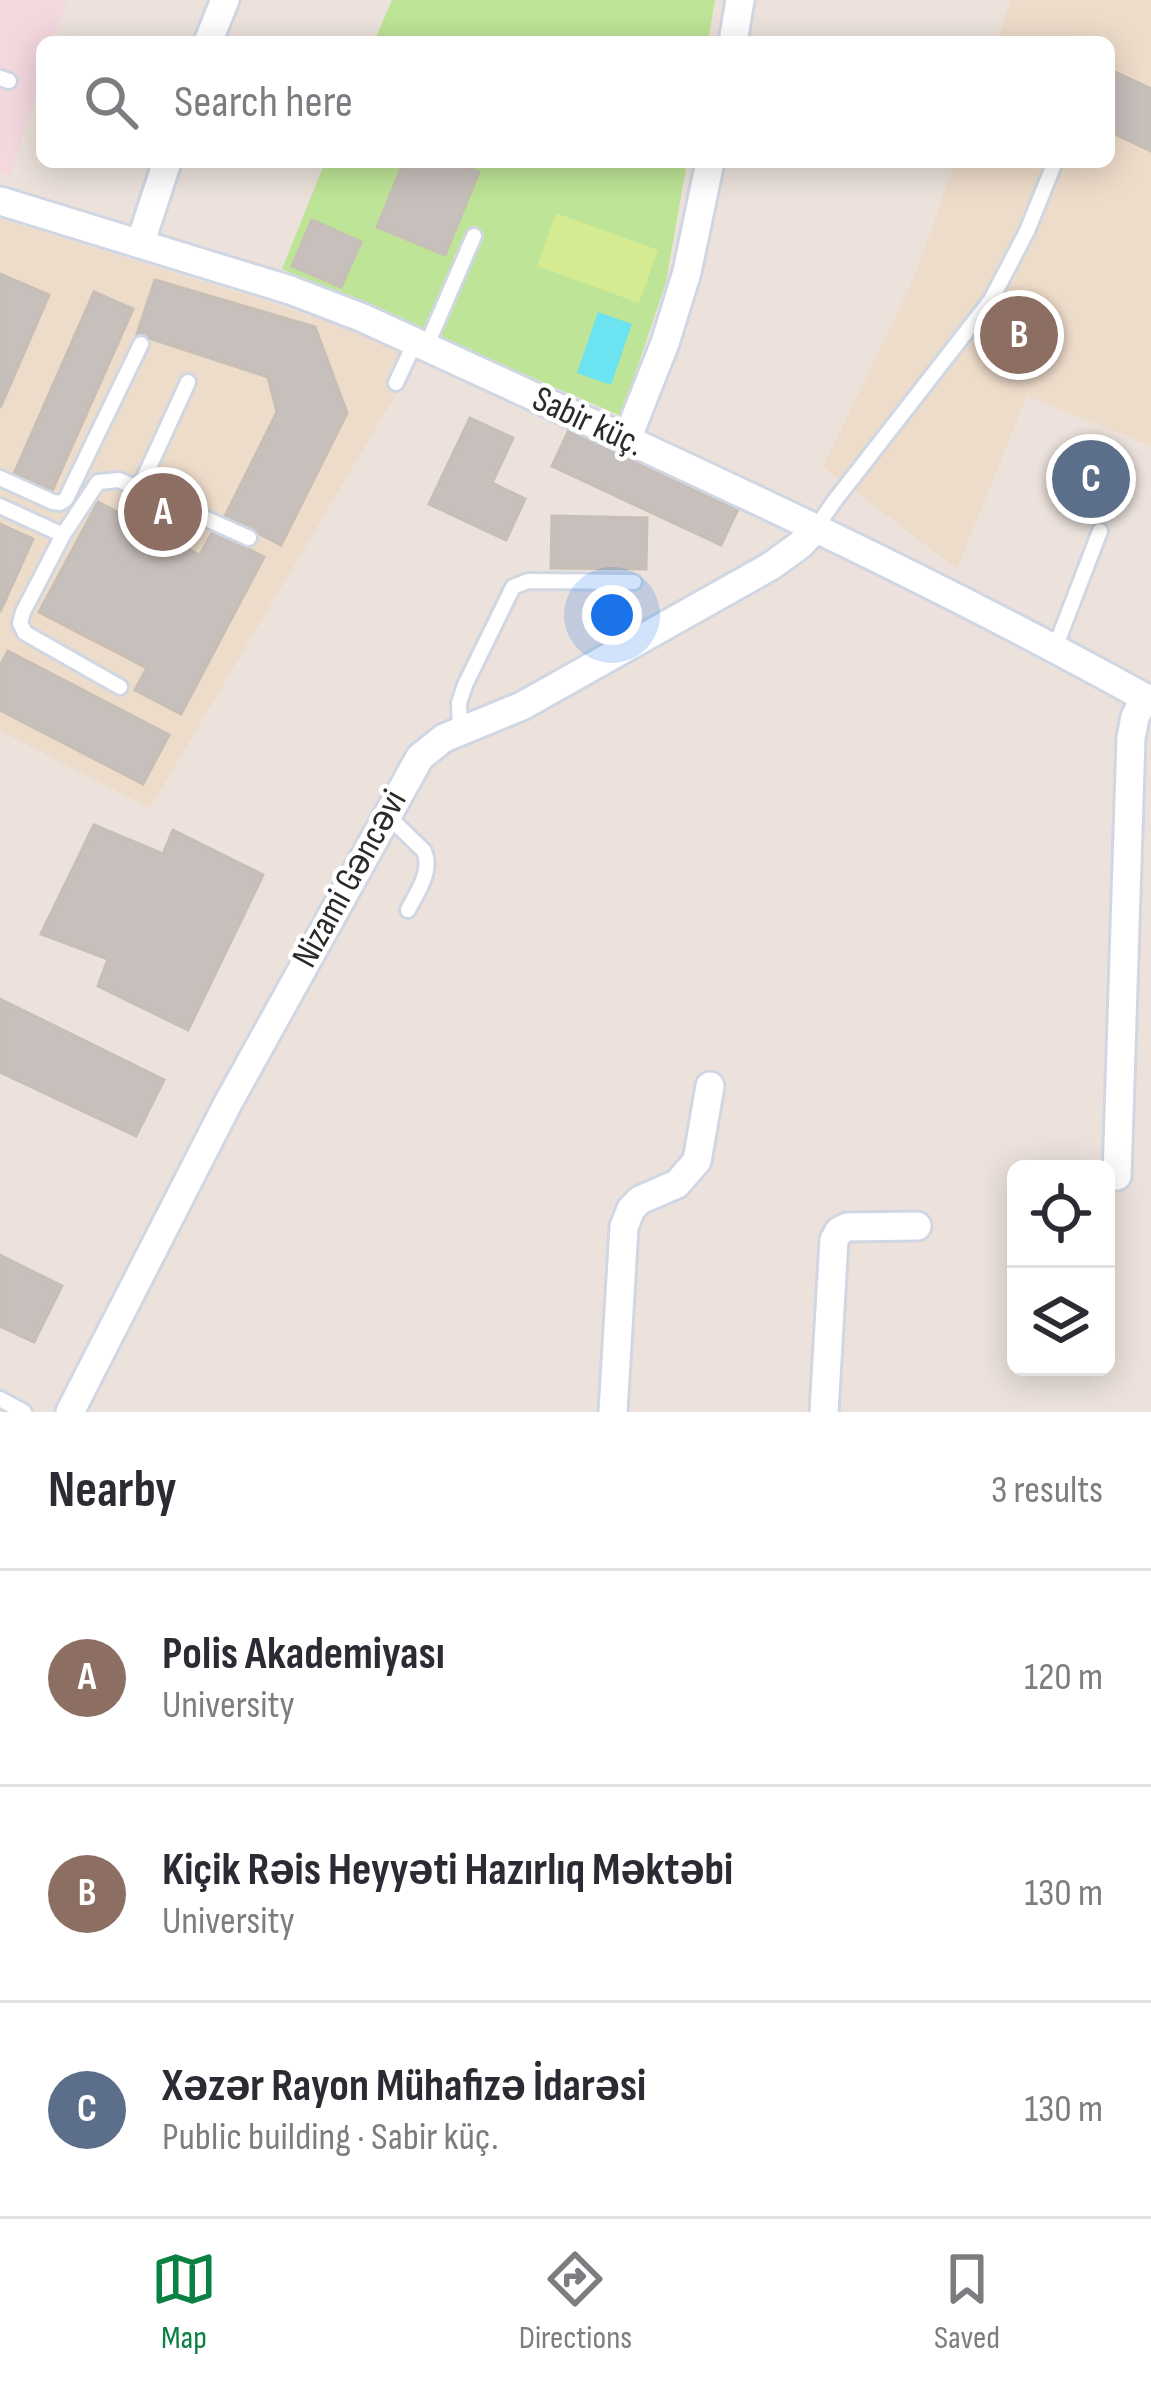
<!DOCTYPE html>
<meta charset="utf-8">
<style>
:root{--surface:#fff;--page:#f7f7f7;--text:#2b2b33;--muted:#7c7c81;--line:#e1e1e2;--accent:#0b8043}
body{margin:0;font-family:"Sofia Sans Condensed",sans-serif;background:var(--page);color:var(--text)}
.controls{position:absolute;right:36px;bottom:36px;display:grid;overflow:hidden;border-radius:18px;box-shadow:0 6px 30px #0003}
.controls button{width:108px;height:108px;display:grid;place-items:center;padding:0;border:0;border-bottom:3px solid var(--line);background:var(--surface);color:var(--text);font:60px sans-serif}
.you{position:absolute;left:612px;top:615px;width:42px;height:42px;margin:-30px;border:9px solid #fff;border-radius:50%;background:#1a73e8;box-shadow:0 0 0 18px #1a73e833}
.badge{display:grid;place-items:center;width:78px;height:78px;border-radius:50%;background:var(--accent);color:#fff;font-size:39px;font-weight:700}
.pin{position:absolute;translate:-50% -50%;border:6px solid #fff;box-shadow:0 3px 12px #0006}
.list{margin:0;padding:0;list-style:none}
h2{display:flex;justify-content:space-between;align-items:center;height:156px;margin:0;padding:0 48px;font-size:51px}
h2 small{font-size:39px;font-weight:400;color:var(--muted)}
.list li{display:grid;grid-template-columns:78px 1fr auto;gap:36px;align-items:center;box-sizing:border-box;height:216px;padding:0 48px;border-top:3px solid var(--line)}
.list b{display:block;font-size:45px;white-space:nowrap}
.list p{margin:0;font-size:39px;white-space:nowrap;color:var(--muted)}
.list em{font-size:39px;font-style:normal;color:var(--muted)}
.icon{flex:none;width:66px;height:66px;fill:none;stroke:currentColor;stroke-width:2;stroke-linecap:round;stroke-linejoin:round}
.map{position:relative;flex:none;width:1151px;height:1412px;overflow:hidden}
.search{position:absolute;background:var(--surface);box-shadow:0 6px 30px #0003;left:36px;right:36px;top:36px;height:132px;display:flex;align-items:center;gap:30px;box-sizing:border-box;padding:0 42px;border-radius:18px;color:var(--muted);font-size:45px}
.sheet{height:804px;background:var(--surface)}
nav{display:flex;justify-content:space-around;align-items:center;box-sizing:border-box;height:168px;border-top:3px solid var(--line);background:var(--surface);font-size:33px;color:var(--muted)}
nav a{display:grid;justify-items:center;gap:6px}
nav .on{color:var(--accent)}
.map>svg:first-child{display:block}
.education{fill:#eedcca}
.medical{fill:#f3d8de}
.green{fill:#bee497}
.pitch{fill:#d4eb92}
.water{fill:#6ce3f0}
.building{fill:#c7bfbb;stroke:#c7beb5;stroke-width:3}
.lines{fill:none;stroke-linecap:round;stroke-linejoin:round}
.lane-casing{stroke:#d0d7e3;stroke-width:20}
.street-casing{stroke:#d0d7e3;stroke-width:33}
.lane{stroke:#fff;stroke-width:14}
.street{stroke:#fff;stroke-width:27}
.labels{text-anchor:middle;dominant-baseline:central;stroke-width:9;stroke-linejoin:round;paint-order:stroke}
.street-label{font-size:36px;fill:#2a2a2a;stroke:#fff}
</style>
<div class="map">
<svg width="1151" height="1412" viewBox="0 0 1151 1412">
<rect width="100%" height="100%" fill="#ece2db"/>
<path class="education" d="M1011 0H1151V446L1027 396 957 569 823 467 915 275 955 162H1109V42H997Z
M0 219 263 300 402 348 387 385 398 391 150 808 0 731Z"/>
<path class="medical" d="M0 0H67L53 42H42V77L10 176 0 172Z"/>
<path class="green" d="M392 0H715L708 42H374Z
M325 162H687L666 282 621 416 282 269Z"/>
<path class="pitch" d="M556 213 658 250 639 303 537 266Z"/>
<path class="water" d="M598 312 632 324 611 385 577 373Z"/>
<path class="building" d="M1109 69 1151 89V151L1109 131Z
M404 162H456L479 172 445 255 377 227Z
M312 220 361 242 341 287 292 266Z
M0 274 49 295 0 408Z
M155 280 315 327 347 413 281 545 225 516 277 412 268 377 137 334Z
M94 292 133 309 52 491 14 474Z
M470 418 513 438 492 483 525 499 506 540 429 504Z
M569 430 738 509 721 545 552 466Z
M1064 451 1109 468 1112 460 1134 468 1116 515 1094 507 1089 522 1065 513 1070 499 1049 490Z
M98 502 200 555 213 531 264 557 181 714 135 690 147 668 39 612Z
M552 516 647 518 646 569 551 568Z
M0 524 33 539 0 612Z
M8 651 169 735 143 784 0 710V666Z
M94 825 163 854 173 830 263 875 188 1030 98 986 108 959 41 934Z
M0 999 164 1080 136 1136 0 1072Z
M0 1255 62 1286 34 1342 0 1326Z"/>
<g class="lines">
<defs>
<path id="lane" d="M0 78 9 81
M426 347 474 236
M396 383 415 342
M0 478 53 502 60 503 66 499 141 344
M139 489 188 382
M0 506 63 535 23 612 20 623 25 633 120 687
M816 528 833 503 991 300 1027 231 1055 162
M63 535 98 482 119 480 249 538
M1055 648 1100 531
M460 731 459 703 465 685 513 587 528 581 634 582
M386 814 424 851C433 871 417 892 408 910
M0 1399 24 1412"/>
<path id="street" d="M208 42 225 0
M733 42 740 0
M0 201 290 290 363 318C628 440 896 559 1151 701
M140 244 167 162
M627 439 665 343 687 272 710 162
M1117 1176 1131 738 1135 717 1145 697
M70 1412 228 1103 420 757 444 738 522 706 771 566 800 545 816 528
M613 1412 624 1227 631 1209 640 1200 677 1184 697 1161 710 1086
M824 1412 834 1240 839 1231 847 1227 917 1226"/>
</defs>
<use href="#lane" class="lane-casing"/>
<use href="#street" class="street-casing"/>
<use href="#lane" class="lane"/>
<use href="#street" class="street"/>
</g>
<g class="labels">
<g class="street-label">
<text transform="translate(588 422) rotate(25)">Sabir küç.</text>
<text transform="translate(350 879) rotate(-61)">Nizami Gəncəvi</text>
</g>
</g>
</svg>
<div class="controls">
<button><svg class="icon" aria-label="locate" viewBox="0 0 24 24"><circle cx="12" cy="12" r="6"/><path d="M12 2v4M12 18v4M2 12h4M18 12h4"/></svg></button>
<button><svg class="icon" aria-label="layers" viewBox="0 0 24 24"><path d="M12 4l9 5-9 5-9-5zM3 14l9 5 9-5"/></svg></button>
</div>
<div class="you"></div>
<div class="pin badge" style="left:163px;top:512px;background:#8d6e63">A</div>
<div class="pin badge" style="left:1019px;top:335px;background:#8d6e63">B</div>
<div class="pin badge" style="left:1091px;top:479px;background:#5c6f8a">C</div>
<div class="search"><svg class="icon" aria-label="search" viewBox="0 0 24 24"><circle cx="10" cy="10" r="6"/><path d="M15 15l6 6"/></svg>Search here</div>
</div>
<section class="sheet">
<h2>Nearby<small>3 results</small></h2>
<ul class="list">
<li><span class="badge" style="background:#8d6e63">A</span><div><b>Polis Akademiyası</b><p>University</p></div><em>120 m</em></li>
<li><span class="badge" style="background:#8d6e63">B</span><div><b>Kiçik Rəis Heyyəti Hazırlıq Məktəbi</b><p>University</p></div><em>130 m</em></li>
<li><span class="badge" style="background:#5c6f8a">C</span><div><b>Xəzər Rayon Mühafizə İdarəsi</b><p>Public building · Sabir küç.</p></div><em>130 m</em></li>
</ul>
</section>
<nav>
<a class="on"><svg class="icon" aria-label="map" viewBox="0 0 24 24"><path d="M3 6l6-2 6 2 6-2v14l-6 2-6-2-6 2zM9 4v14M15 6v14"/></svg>Map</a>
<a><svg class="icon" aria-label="directions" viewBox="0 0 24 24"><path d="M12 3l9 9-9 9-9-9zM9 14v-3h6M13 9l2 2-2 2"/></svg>Directions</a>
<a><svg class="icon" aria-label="saved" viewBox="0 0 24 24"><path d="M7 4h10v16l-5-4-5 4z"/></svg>Saved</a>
</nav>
